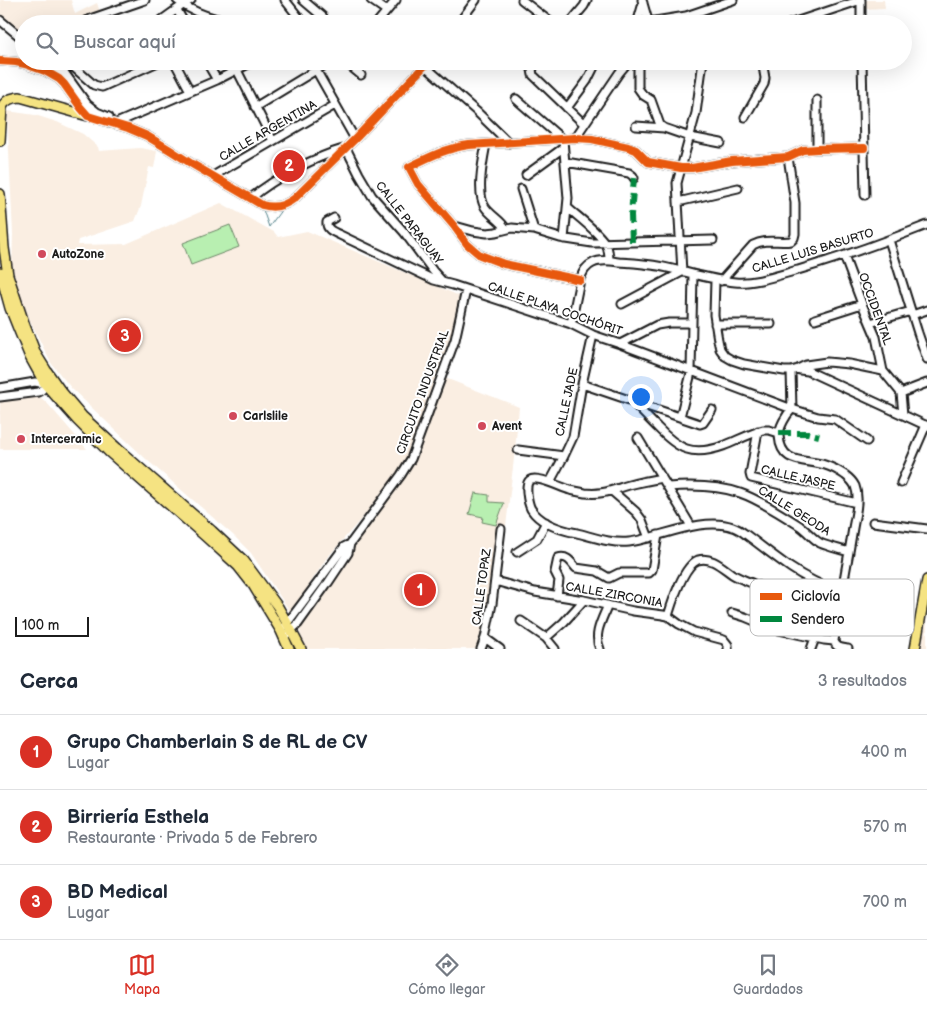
<!DOCTYPE html>
<html lang="es">
<meta charset="utf-8">
<style>
:root{--surface:#fff;--page:#f6f6f7;--text:#1f2937;--muted:#747a83;--line:#e0e1e3;--accent:#d93025}
body{margin:0;font-family:"Balsamiq Sans",sans-serif;background:var(--page);color:var(--text)}
.scale{position:absolute;left:15px;bottom:12px;width:74px;box-sizing:border-box;padding-left:5px;border:2px solid #1c1c1c;border-top:0;font-size:14px;line-height:18px;white-space:nowrap;color:#1c1c1c;-webkit-text-stroke:4px #fff;paint-order:stroke}
.you{position:absolute;left:640px;top:396px;width:18px;height:18px;margin:-12px;border:4px solid #fff;border-radius:50%;background:#1a73e8;box-shadow:0 0 0 8px #1a73e833}
.badge{display:grid;place-items:center;width:32px;height:32px;border-radius:50%;background:var(--accent);color:#fff;font-size:16px;font-weight:700}
.pin{position:absolute;translate:-50% -50%;border:2px solid #fff;box-shadow:0 1px 5px #0006}
.list{margin:0;padding:0;list-style:none}
h2{display:flex;justify-content:space-between;align-items:center;height:65px;margin:0;padding:0 20px;font-size:21px}
h2 small{font-size:16px;font-weight:400;color:var(--muted)}
.list li{display:grid;grid-template-columns:32px 1fr auto;gap:15px;align-items:center;box-sizing:border-box;height:75px;padding:0 20px;border-top:1px solid var(--line)}
.list b{display:block;font-size:19px;white-space:nowrap}
.list p{margin:0;font-size:16px;white-space:nowrap;color:var(--muted)}
.list em{font-size:16px;font-style:normal;color:var(--muted)}
.icon{flex:none;width:28px;height:28px;fill:none;stroke:currentColor;stroke-width:2;stroke-linecap:round;stroke-linejoin:round}
.map{position:relative;flex:none;width:927px;height:649px;overflow:hidden}
.search{position:absolute;background:var(--surface);box-shadow:0 5px 20px #0002;left:15px;right:15px;top:15px;height:55px;display:flex;align-items:center;gap:12px;box-sizing:border-box;padding:0 18px;border-radius:28px;color:var(--muted);font-size:19px}
.sheet{height:290px;background:var(--surface)}
nav{display:flex;justify-content:space-around;align-items:center;box-sizing:border-box;height:70px;border-top:1px solid var(--line);background:var(--surface);font-size:14px;color:var(--muted)}
nav a{display:grid;justify-items:center;gap:2px}
nav .on{color:var(--accent)}
.map>svg:first-child{display:block}
.built{fill:#faeee2}
.green{fill:#b8efb1;stroke:#6a8666}
.lines{fill:none;stroke-linecap:round;stroke-linejoin:round}
.stream{stroke:#55848c;stroke-width:1}
.minor-casing{stroke:#1c1c1c;stroke-width:11}
.major-casing{stroke:#1c1c1c;stroke-width:12}
.minor{stroke:#fff;stroke-width:7}
.major{stroke:#f5e382;stroke-width:9}
.quiet{stroke:#00873e;stroke-width:6;stroke-dasharray:12 6;stroke-linecap:butt}
.cycleway-casing{stroke:#fff;stroke-width:11}
.cycleway{stroke:#e8590c;stroke-width:8}
.poi-dot{fill:#d1495b;stroke:#fff;stroke-width:2}
.labels{text-anchor:middle;dominant-baseline:central;stroke-width:4;stroke-linejoin:round;paint-order:stroke}
.street-label{font-size:12px;fill:#1c1c1c;stroke:#fff}
.poi-label{font-size:12px;font-weight:bold;fill:#1c1c1c;stroke:#fff;text-anchor:start}
.key{fill:#fff;stroke:#bbb;stroke-width:1}
.key-label{font-size:14px;fill:#1c1c1c}
</style>
<div class="map">
<svg width="927" height="649" viewBox="0 0 927 649">
<rect width="100%" height="100%" fill="#fff"/>
<filter id="ink" filterUnits="userSpaceOnUse"><feTurbulence type="fractalNoise" baseFrequency=".02" numOctaves="2"/><feDisplacementMap in="SourceGraphic" scale="10" xChannelSelector="R" yChannelSelector="G"/><feConvolveMatrix kernelMatrix="1 2 1 2 8 2 1 2 1" color-interpolation-filters="sRGB"/></filter>
<g filter="url(#ink)">
<path class="built" d="M0 0H71L75 14 97 3 100 12 73 20 67 24H24V34L1 17Z
M864 0H884L885 8 864 9Z
M7 111 35 115 57 122 83 134 98 147 99 151 140 148 157 151 154 168 149 167 141 206 135 221 78 240 77 245 126 244 221 203 274 232 278 237 307 231 462 297 453 336 425 411 445 378 519 407 515 450 500 577 476 649H303L300 630 369 510 326 559 291 613 251 553 233 535 146 459 72 389 51 363 26 313 17 285 12 266 13 234Z
M40 397 47 403 87 449H0V401Z
M927 618V649H920Z"/>
<path class="green" d="M230 225 239 247 191 265 183 243Z
M475 493 489 495V502L504 503 496 525 482 522 483 517 469 514Z"/>
<g class="lines">
<path class="stream" d="M103 124 118 129
M259 207 263 210 269 227 282 209"/>
<defs>
<path id="minor" d="M177 0C195 15 221 21 244 24
M285 0 304 24
M303 0 323 17 326 24
M371 0 387 11
M522 0 553 24
M642 0 649 24
M861 0V24
M177 10 185 24
M0 20 24 40
M649 22 686 16 733 0
M79 24 93 18 145 0
M156 24C168 16 179 7 191 0
M376 24 396 0
M458 24 476 0
M569 24 584 6 587 0
M637 24 643 3
M789 24 861 0
M0 61 16 62 25 64 45 71 59 79 64 84 81 108 88 116 128 128 147 136 170 150 192 164 262 205C275 209 285 206 295 198L357 137 429 61
M50 61 57 70 59 79
M62 61 64 72 87 104 97 112 109 117 110 123
M174 61 190 91
M206 61 217 80
M344 61 361 75
M537 61 532 70 533 75 584 124
M638 61V88L643 95 651 100 660 125 664 128 690 137 721 143
M862 61 865 195
M69 63 94 85 102 87 160 61
M425 66 476 111 509 143
M237 70 273 141
M316 70 355 139
M516 99 563 140 568 198 564 239
M817 100V149
M255 107 316 70 333 61
M567 108 587 81 597 61
M745 117 764 84 765 78 762 61
M114 124 217 80 254 61
M636 126 664 128
M575 138 619 73 629 61
M486 144C483 160 476 193 485 207 491 216 501 220 506 229
M566 162 629 173 633 176 634 178
M526 175 563 148
M213 176 335 105
M521 189 534 230
M251 198C276 177 315 157 346 148L359 174 372 196 404 232 433 271 443 282
M678 202 738 188
M568 208C578 217 600 233 606 245 609 250 609 255 609 261
M334 218 327 222C326 230 334 232 340 235L434 280 453 285 571 324 593 335 620 344 792 409 818 417 835 419 867 441
M455 226 473 231 487 233 496 232 512 228 534 230 560 238 592 243 713 240
M889 240 918 333 927 359
M844 256 862 304 876 337 883 371
M580 280 504 264 480 255 474 250 467 244 454 226 418 184 409 167C429 157 447 148 469 145L575 138 592 139 628 147 636 150 648 162 681 168H692L732 161 788 157 803 150 817 149 864 148
M715 280 714 315 718 340 720 349 725 356 732 360 744 364 784 371H791L798 369 806 365 827 362 849 364 883 371 901 393 903 415
M721 281 753 245C766 238 778 243 791 241L794 238 795 234V203L788 157
M622 304 682 272 677 183 696 113 703 61
M912 315 927 310
M815 319 862 304
M870 323 911 311
M571 324 580 280C582 273 586 266 593 263 601 259 611 261 619 262 636 263 652 264 668 268 690 273 712 280 735 282 754 284 779 275 798 270 842 257 884 242 927 225
M715 324H771
M620 344 657 325 669 323H692
M800 370 808 371 927 426
M691 371 693 275
M791 371 792 409
M582 384 700 424 703 423 712 410
M0 388 35 382 45 384 42 390 39 392 0 397
M901 393 927 383
M632 401C640 410 648 418 657 427 678 449 692 457 723 446 736 441 749 434 763 430H769L779 433
M792 409C786 415 779 427 779 436 781 465 804 459 825 465 832 467 839 471 845 475 849 478 853 482 855 486 860 499 855 516 853 528 847 566 839 603 834 641
M680 417 690 377
M758 431 750 474 751 478 857 503
M638 438 691 526
M518 450 564 456 573 437 582 384 593 335
M662 478C651 480 640 482 629 485 612 490 603 495 585 493 580 492 575 491 570 490 562 488 537 475 530 480 524 484 528 503 531 509 540 523 561 530 577 533 593 537 612 544 629 542 660 538 702 516 733 527 740 529 746 535 752 539 765 549 778 559 791 568 807 579 825 587 842 594
M550 482 564 456
M901 483 926 425
M668 487C692 485 716 485 740 493 758 499 783 515 800 526 807 531 813 539 820 543 829 547 840 549 849 552
M612 491 636 512 642 520 649 538
M873 522 927 529
M517 552 537 539 546 522
M321 578 344 547 350 544
M495 581 535 592 584 600 633 611 663 615 668 616 679 624 694 632 724 640 728 645V649
M328 583 348 553 350 544 401 475 411 459 455 340 466 290
M557 596 559 580 555 572 558 558C567 555 571 562 576 568L597 571 609 578 619 573H649L652 570 658 535
M732 613 745 617 774 629 824 640 834 641C836 648 841 648 848 649
M668 616C672 603 683 566 698 560 711 556 722 567 732 574 742 580 753 583 763 588 771 592 778 599 786 602 802 610 820 613 837 618
M521 621 546 638 555 649
M285 626 319 581
M284 637 298 624 326 585
M485 638 500 649
M546 638 564 622 584 600
M481 649 485 638 492 604 501 529
M600 649C593 634 602 620 608 605
M811 649 815 638"/>
<path id="major" d="M0 141 2 107C6 99 12 98 20 97L88 116
M0 194 4 248 8 275 25 326 36 354 46 370 60 390 82 416 118 449 212 531 244 561 278 607 291 630 301 649
M0 272 10 308 18 328 30 357 45 384 77 420 109 452 205 536 238 566 253 585 281 631 289 649
M915 649 927 580"/>
</defs>
<use href="#minor" class="minor-casing"/>
<use href="#major" class="major-casing"/>
<use href="#minor" class="minor"/>
<use href="#major" class="major"/>
<path class="quiet" d="M632 242 631 215 634 178
M779 433H808L819 436"/>
<defs>
<path id="cycleway" d="M0 61 16 62 25 64 45 71 59 79 64 84 81 108 88 116 128 128 147 136 170 150 192 164 262 205C275 209 285 206 295 198L357 137 429 61
M580 280 504 264 480 255 474 250 467 244 454 226 418 184 409 167C429 157 447 148 469 145L575 138 592 139 628 147 636 150 648 162 681 168H692L732 161 788 157 803 150 817 149 864 148"/>
</defs>
<use href="#cycleway" class="cycleway-casing"/>
<use href="#cycleway" class="cycleway"/>
</g>
</g>
<g class="poi-dot">
<circle cx="42" cy="254" r="5"/>
<circle cx="233" cy="416" r="5"/>
<circle cx="482" cy="426" r="5"/>
<circle cx="21" cy="439" r="5"/>
</g>
<g class="labels">
<g class="street-label">
<text transform="translate(268 131) rotate(-30)">CALLE ARGENTINA</text>
<text transform="translate(409 223) rotate(52)">CALLE PARAGUAY</text>
<text transform="translate(813 251) rotate(-17)">CALLE LUIS BASURTO</text>
<text transform="translate(555 309) rotate(19)">CALLE PLAYA COCHÓRIT</text>
<text transform="translate(875 309) rotate(70)">OCCIDENTAL</text>
<text transform="translate(423 392) rotate(-70)">CIRCUITO INDUSTRIAL</text>
<text transform="translate(567 402) rotate(-78)">CALLE JADE</text>
<text transform="translate(798 478) rotate(13)">CALLE JASPE</text>
<text transform="translate(794 511) rotate(32)">CALLE GEODA</text>
<text transform="translate(482 587) rotate(-82)">CALLE TOPAZ</text>
<text transform="translate(614 595) rotate(10)">CALLE ZIRCONIA</text>
</g>
<g class="poi-label">
<text x="52" y="254">AutoZone</text>
<text x="243" y="416">Carlslile</text>
<text x="492" y="426">Avent</text>
<text x="31" y="439">Interceramic</text>
</g>
</g>
<rect x="750" y="579" width="164" height="57" rx="8" class="key"/>
<rect x="760" y="593" width="22" height="7" fill="#e8590c"/>
<rect x="760" y="616" width="22" height="6" fill="#00873e"/>
<g class="key-label">
<text x="791" y="601">Ciclovía</text>
<text x="791" y="624">Sendero</text>
</g>
</svg>
<div class="scale">100 m</div>
<div class="you"></div>
<div class="pin badge" style="left:420px;top:590px">1</div>
<div class="pin badge" style="left:289px;top:166px">2</div>
<div class="pin badge" style="left:125px;top:336px">3</div>
<div class="search"><svg class="icon" aria-label="search" viewBox="0 0 24 24"><circle cx="10" cy="10" r="6"/><path d="M15 15l6 6"/></svg>Buscar aquí</div>
</div>
<section class="sheet">
<h2>Cerca<small>3 resultados</small></h2>
<ul class="list">
<li><span class="badge">1</span><div><b>Grupo Chamberlain S de RL de CV</b><p>Lugar</p></div><em>400 m</em></li>
<li><span class="badge">2</span><div><b>Birriería Esthela</b><p>Restaurante · Privada 5 de Febrero</p></div><em>570 m</em></li>
<li><span class="badge">3</span><div><b>BD Medical</b><p>Lugar</p></div><em>700 m</em></li>
</ul>
</section>
<nav>
<a class="on"><svg class="icon" aria-label="map" viewBox="0 0 24 24"><path d="M3 6l6-2 6 2 6-2v14l-6 2-6-2-6 2zM9 4v14M15 6v14"/></svg>Mapa</a>
<a><svg class="icon" aria-label="directions" viewBox="0 0 24 24"><path d="M12 3l9 9-9 9-9-9zM9 14v-3h6M13 9l2 2-2 2"/></svg>Cómo llegar</a>
<a><svg class="icon" aria-label="saved" viewBox="0 0 24 24"><path d="M7 4h10v16l-5-4-5 4z"/></svg>Guardados</a>
</nav>
